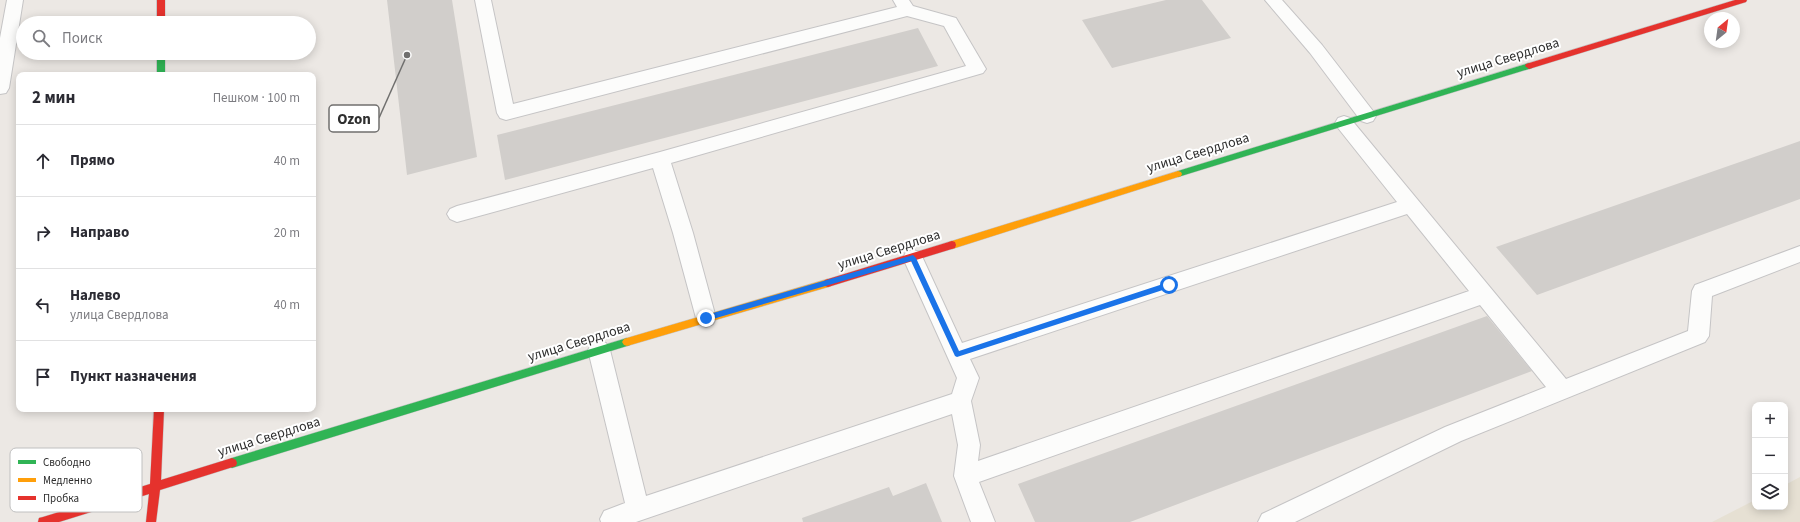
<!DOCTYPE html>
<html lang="ru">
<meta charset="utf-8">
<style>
:root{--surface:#fff;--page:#f7f7f7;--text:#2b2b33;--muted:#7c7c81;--line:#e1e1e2}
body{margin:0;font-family:"Source Sans 3",sans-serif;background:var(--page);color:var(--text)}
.controls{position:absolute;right:12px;bottom:12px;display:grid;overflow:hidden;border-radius:8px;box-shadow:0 2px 10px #0003}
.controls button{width:36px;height:36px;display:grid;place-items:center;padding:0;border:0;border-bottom:1px solid var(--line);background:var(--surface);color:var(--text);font:20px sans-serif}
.compass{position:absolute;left:1704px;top:12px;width:36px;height:36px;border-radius:50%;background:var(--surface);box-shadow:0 2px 10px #0003;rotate:29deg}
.stop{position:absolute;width:12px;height:12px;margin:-9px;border:3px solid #1a73e8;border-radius:50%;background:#fff}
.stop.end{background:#1a73e8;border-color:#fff;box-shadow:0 1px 4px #0008}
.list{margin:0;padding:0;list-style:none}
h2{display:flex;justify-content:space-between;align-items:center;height:52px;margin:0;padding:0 16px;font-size:17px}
h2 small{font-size:13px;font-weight:400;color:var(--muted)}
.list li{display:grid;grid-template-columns:26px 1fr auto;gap:12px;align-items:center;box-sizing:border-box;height:72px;padding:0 16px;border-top:1px solid var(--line)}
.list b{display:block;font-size:15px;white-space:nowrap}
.list p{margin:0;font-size:13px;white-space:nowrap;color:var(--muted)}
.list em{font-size:13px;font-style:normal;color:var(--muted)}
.icon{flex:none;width:22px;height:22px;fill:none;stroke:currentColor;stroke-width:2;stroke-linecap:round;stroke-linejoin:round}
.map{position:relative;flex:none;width:1800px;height:522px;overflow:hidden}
.search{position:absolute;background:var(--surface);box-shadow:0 2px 10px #0003;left:16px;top:16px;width:300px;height:44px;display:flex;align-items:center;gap:10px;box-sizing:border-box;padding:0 14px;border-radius:22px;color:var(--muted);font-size:15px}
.panel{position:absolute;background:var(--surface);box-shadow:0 2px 10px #0003;left:16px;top:72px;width:300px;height:340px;border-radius:8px}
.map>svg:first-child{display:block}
.education{fill:#e6e0d3}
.building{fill:#d1cecb}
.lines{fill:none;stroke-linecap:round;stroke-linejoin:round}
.lane-casing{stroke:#c5c4c5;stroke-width:2}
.fast-casing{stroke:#c5c4c5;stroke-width:1}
.slow-casing{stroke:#c5c4c5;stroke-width:1}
.jam-casing{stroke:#c5c4c5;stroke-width:1}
.lane{fill:#fcfcfb;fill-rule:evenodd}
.fast{fill:#30b455;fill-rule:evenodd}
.slow{fill:#ff9f0a;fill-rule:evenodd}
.jam{fill:#e5322d;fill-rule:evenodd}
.route{fill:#1a73e8}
.labels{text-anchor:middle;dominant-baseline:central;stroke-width:4;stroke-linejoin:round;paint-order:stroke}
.street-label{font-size:14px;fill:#2e2e2e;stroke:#fff}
.key{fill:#fff;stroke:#c0c0c0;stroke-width:1}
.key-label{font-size:11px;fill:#2e2e2e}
.leader{fill:none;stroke:#706f6e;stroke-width:1.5}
.callout-dot{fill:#706f6e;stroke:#fff;stroke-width:1.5}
.callout{fill:#fff;stroke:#706f6e;stroke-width:1.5}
.callout-label{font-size:15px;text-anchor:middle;font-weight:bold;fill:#2e2e2e}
</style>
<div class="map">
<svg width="1800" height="522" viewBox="0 0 1800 522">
<rect width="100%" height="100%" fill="#ece8e4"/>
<path class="education" d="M1800 477V522H1712L1755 500V507H1785V485Z"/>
<path class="building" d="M387 0H452L477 157 407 175Z
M1166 0H1202L1231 38 1112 68 1082 20Z
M918 28 938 66 505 180 497 135Z
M1800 141V199L1537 295 1496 247Z
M1487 316 1532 371 1130 522H1035L1018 484Z
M926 483 942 522H803L802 518 889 487 893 496Z"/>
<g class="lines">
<defs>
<path id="lane" d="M7 0H23L9 88 6 93 0 94V38Z
M475 0H491L513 104 897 7 893 0H909L913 6 956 18 986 69 983 73 671 163 693 233 716 318 713 324 706 327 699 324 696 318 673 233 653 168 457 222 450 219 447 214 450 209 457 206 660 152 966 66 944 26 907 16 506 120 500 118 497 113Z
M1265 0H1282L1322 45 1373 111 1376 116 1373 121 1367 123 1361 121 1310 53Z
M1344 116 1350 118 1566 379 1688 331 1692 291 1695 285 1800 246V262L1712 296 1709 336 1705 342 1461 441 1295 522H1258L1262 514 1445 427 1546 387 1480 305 979 482 995 522H971L954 476 958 445 952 414 636 522H601L600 519 604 511 625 503 588 350 592 343 599 341 606 343 610 350 646 496 952 394 957 378 903 258 906 252 913 250 920 252 962 343 1397 202 1338 128 1335 123 1338 118ZM1407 214 1469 291 978 461 980 445 971 401 979 378 970 359Z"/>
<path id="fast" d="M157 53H165V75H157Z
M1529 63 1533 66 1532 68 1178 177 1174 174 1178 171Z
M627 338 630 339 632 342 630 345 627 346 232 468 228 466 227 463 228 460 232 458Z"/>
<path id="slow" d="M1178 171 1181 172 1182 174 1181 176 952 249 949 248 948 245 949 242 952 241Z
M828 279 831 280 833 283 831 286 828 287 627 346 624 345 622 342 624 339 627 338Z"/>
<path id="jam" d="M157 0H165V23H157Z
M1735 0H1747L1746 2 1529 69 1525 66 1526 64Z
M952 241 955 242 956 245 955 248 828 287 825 286 823 283 825 280 828 279Z
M154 409H164L161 480 232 458 236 460 237 463 236 466 160 490 156 522H146L149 494 59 522H38L39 518 43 517 150 484Z"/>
</defs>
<use href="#lane" class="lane-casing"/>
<use href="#fast" class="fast-casing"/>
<use href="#slow" class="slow-casing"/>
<use href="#jam" class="jam-casing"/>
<use href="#lane" class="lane"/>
<use href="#fast" class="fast"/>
<use href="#slow" class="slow"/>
<use href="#jam" class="jam"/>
</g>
<path class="route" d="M913 255 916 258 959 351 1169 282 1173 285 1169 288 957 357 955 356 911 261 706 321 703 318 706 315Z"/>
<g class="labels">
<g class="street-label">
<text transform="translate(1508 58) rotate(-17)">улица Свердлова</text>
<text transform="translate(1198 153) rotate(-17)">улица Свердлова</text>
<text transform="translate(889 250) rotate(-17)">улица Свердлова</text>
<text transform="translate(579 342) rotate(-17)">улица Свердлова</text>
<text transform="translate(269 437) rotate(-17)">улица Свердлова</text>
</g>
</g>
<rect x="10" y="448" width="132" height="64" rx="6" class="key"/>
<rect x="18" y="460" width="18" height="4" fill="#30b455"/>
<rect x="18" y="478" width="18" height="4" fill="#ff9f0a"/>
<rect x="18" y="496" width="18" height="4" fill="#e5322d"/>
<g class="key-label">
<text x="43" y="466">Свободно</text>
<text x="43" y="484">Медленно</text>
<text x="43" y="502">Пробка</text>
</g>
<path class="leader" d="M407 55L379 118"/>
<circle class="callout-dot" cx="407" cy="55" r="4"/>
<rect class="callout" x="329" y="105" width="50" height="27" rx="4"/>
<g class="callout-label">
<text x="354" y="124">Ozon</text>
</g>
</svg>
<div class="controls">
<button>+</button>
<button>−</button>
<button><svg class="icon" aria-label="layers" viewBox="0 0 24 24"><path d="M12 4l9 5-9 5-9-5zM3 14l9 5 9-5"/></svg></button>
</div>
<svg class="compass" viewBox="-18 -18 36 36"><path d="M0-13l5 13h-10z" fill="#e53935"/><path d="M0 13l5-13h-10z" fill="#7c7c81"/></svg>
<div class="stop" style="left:1169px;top:285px"></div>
<div class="stop end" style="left:706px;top:318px"></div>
<div class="search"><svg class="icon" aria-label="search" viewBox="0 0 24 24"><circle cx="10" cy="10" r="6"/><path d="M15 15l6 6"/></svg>Поиск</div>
<section class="panel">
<h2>2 мин<small>Пешком · 100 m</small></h2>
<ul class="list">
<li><svg class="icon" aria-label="ahead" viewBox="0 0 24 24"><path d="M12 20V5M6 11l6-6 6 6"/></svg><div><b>Прямо</b></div><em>40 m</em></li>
<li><svg class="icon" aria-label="right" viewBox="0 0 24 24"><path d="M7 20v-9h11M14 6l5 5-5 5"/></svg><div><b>Направо</b></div><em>20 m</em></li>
<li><svg class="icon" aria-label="left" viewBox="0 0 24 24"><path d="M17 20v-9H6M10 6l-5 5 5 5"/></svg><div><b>Налево</b><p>улица Свердлова</p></div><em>40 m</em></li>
<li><svg class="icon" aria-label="arrive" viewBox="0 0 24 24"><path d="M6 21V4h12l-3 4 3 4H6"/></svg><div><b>Пункт назначения</b></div></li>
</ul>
</section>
</div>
